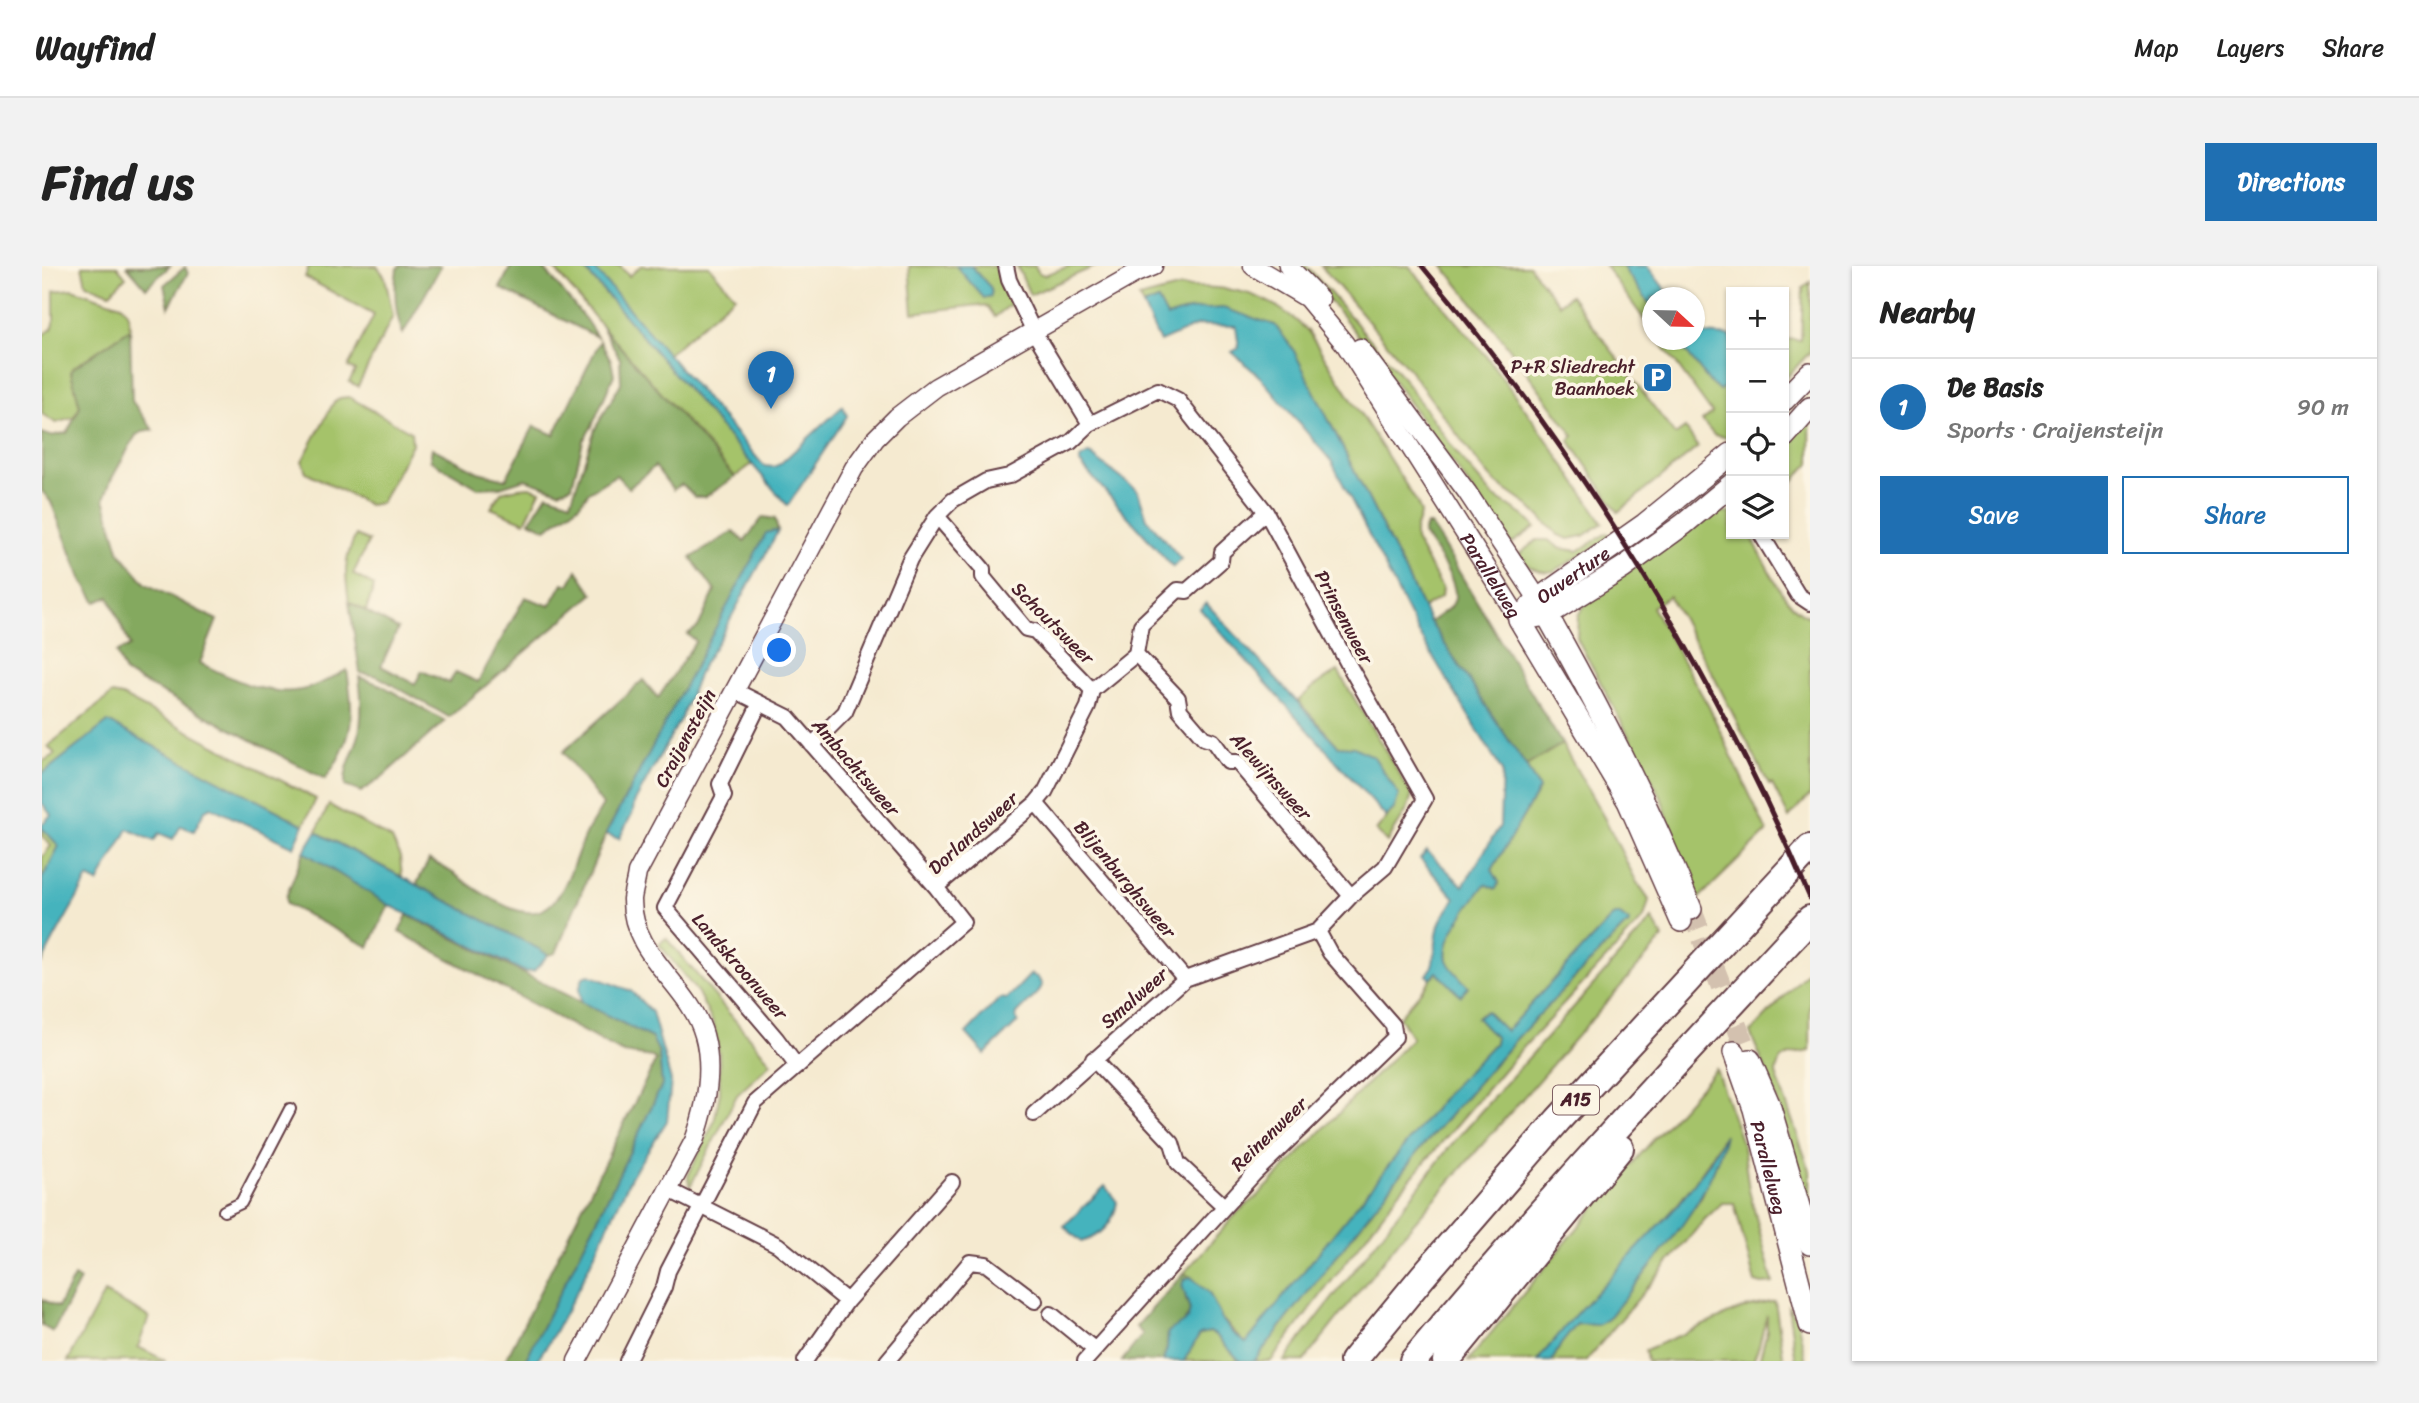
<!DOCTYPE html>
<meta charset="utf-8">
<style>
:root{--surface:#fff;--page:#f2f2f2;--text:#222;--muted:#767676;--line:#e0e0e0;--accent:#1f6fb2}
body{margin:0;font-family:Sriracha,sans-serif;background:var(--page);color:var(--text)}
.controls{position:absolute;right:21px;top:21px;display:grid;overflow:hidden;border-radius:0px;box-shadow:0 2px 5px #0004}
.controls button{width:63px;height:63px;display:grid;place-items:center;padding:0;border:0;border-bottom:2px solid var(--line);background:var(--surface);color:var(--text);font:35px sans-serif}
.compass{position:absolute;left:1600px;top:21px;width:63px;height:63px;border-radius:50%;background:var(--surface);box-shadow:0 2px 5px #0004;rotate:112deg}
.you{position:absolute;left:738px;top:385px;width:24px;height:24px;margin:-18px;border:5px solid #fff;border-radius:50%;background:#1a73e8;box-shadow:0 0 0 10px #1a73e833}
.badge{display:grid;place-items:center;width:46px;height:46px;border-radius:50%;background:var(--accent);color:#fff;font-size:23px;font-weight:700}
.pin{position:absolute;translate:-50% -58px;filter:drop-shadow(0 2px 4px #0008)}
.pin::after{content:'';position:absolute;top:37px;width:24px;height:21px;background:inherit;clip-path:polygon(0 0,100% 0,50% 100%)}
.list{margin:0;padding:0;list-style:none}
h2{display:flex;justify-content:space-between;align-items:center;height:91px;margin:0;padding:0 28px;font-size:30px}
h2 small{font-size:23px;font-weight:400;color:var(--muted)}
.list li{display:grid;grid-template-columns:46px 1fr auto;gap:21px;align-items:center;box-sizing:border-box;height:98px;padding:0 28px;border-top:2px solid var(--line)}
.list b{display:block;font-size:26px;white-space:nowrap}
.list p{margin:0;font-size:23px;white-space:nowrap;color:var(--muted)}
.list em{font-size:23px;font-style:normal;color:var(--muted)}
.actions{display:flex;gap:14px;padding:21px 28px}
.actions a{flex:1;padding:16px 0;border:2px solid var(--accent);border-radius:0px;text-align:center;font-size:24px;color:var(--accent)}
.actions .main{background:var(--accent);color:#fff}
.icon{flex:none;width:38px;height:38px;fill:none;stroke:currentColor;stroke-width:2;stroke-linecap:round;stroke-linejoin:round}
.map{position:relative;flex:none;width:1768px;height:1095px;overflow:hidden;border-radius:0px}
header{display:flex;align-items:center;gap:42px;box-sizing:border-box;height:98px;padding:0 35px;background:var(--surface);border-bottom:2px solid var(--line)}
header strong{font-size:33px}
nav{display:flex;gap:38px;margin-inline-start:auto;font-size:24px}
.intro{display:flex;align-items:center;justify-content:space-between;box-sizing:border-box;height:168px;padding:0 42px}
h1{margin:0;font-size:49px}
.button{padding:18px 32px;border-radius:0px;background:var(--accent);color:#fff;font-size:24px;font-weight:700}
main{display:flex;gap:42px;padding:0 42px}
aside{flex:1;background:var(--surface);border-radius:0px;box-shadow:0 2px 5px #0004}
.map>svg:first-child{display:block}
.green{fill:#a5c36a;stroke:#78714a;stroke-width:2}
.forest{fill:#84a95e;stroke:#676444;stroke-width:2}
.water{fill:#44b3bd;stroke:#476974;stroke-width:2}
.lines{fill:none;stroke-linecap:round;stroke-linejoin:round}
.secondary-tunnel{stroke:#d3c1af;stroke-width:21;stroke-dasharray:21 10;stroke-linecap:butt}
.pedestrian-casing{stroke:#643d44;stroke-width:14}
.minor-casing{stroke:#643d44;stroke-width:18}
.tertiary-casing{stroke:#643d44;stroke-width:21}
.secondary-casing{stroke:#643d44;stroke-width:24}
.motorway-casing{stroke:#643d44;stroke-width:30}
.pedestrian{stroke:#fff;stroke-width:10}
.minor{stroke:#fff;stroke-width:14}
.tertiary{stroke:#fff;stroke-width:18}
.secondary{stroke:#fff;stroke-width:21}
.motorway{stroke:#fff;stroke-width:26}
.rail{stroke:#4a1f2b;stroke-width:5}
.labels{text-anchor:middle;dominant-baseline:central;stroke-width:7;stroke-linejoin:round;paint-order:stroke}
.shield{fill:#fcf5e5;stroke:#7f5f63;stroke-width:2}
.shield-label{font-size:18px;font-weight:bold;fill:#4a1f2b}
.poi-label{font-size:19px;fill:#4a1f2b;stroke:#fcf5e5;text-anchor:end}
.street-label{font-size:19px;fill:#4a1f2b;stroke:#fcf5e5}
</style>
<header>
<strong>Wayfind</strong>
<nav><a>Map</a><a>Layers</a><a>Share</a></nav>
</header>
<div class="intro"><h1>Find us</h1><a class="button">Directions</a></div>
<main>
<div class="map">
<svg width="1768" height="1095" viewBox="0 0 1768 1095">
<rect width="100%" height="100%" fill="#fcf5e5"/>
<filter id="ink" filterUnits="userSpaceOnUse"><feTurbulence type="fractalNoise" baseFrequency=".0143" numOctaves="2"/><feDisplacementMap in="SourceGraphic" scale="14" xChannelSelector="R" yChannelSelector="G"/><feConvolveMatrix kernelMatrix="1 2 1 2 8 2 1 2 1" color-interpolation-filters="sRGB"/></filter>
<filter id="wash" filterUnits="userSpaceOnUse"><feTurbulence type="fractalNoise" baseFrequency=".00686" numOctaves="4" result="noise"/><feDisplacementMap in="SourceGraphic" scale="28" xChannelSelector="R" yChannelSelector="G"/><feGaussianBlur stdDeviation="1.57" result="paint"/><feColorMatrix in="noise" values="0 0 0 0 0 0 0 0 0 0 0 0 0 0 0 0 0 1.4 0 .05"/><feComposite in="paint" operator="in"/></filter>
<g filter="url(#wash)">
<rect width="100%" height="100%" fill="#f5ead0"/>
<path class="green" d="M40 0H75L84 11 68 27 44 18Z
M267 0H335L343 11 351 50 316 120 307 116 313 105 306 101 332 49 263 11Z
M510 0H540L710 198 693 211 559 59Z
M550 0H559L561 2 565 0H578L587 10 599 0H667L693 30 625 89 703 179 696 172Z
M867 0H954L959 17 969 38 953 51 946 41 937 39 871 47Z
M975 0H993L997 7 1002 9 1028 0H1054L988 29Z
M1257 0H1265L1358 108 1420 194 1451 230 1482 250 1493 261 1469 278 1351 114 1298 47Z
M1279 0H1367L1442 87 1499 165 1561 257 1541 270 1527 273 1516 269 1487 240 1454 217 1441 203 1366 102Z
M1401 0H1487L1517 38 1528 29 1633 169 1643 162 1656 181 1576 246 1527 174 1532 170 1458 70Z
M1563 0H1580L1610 41V64Z
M1768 16V86L1742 114V73L1759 74 1761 22Z
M1140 21C1195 20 1226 27 1266 65L1374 235 1379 246 1373 264V274L1400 322 1399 331 1381 342 1291 162 1233 59 1147 44 1125 52 1116 34 1101 40 1097 32Z
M30 23 79 39 86 46 88 63 31 102 29 106 38 141 31 152 14 157 0 148V69L10 63 12 58V25Z
M1617 74H1635L1670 119 1677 124 1689 116V172L1672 169 1660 155 1670 147Z
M307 131 369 166 370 178 339 237 327 239 264 206 260 195 292 136 298 132Z
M1768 150V197L1742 225V176Z
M488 221 498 225 483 256 449 242 459 226 476 222Z
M1675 245 1689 247V268H1708C1722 292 1741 343 1768 351V529L1747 552 1730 518 1727 519 1669 405 1627 330 1610 341 1667 441 1725 566 1656 633 1638 592 1619 531 1535 372 1536 349 1549 331 1667 247Z
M1565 267 1569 272 1512 305C1497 308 1484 301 1476 289L1495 274H1506L1518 282 1536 285Z
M314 269 327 275 311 308 332 320 324 345 307 336C303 308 301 295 314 269Z
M1296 405 1370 529 1365 544 1345 576 1334 565 1352 543 1356 529C1338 502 1332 483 1296 480L1256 435 1271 421Z
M70 428 80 430 274 533 262 559 66 457 0 508V496L13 488 6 480Z
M1520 478 1564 555 1594 615 1607 634 1602 652 1478 785 1358 925 1229 1095H1212L1379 882 1475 772 1584 659 1585 655 1578 649H1572L1464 765 1444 745 1435 751 1454 772 1453 777 1405 827 1204 1078 1180 1053 1167 1027 1142 1007 1196 946 1216 930 1370 772 1357 751 1395 706 1420 729 1426 720C1419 713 1407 703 1405 694 1399 670 1430 637 1443 617L1453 623 1457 617 1450 604 1497 523 1484 500Z
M287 539 350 573 358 591 360 611 274 566Z
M0 562 17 580 0 613V591L9 580 0 569Z
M1610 653 1621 672 1362 968 1262 1095H1242L1409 879Z
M624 672 729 797 695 829 648 921 646 910 672 856 678 827 677 788 672 759 656 727 617 678Z
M1768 703V785C1751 788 1735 788 1734 808L1768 905V939L1728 813 1708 767Z
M1674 803 1701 880 1707 924 1731 1017 1720 1018 1713 1016 1692 937H1680L1663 953 1544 1095H1510L1519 1078 1535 1058H1547L1566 1053 1638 961 1660 930 1682 868C1654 924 1615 962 1573 1007 1546 1035 1520 1065 1495 1095H1426L1566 925Z
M62 1027 107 1051 96 1081 124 1095H26Z
M1733 1035 1742 1095H1717L1725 1065V1049L1717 1080 1711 1095H1605L1603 1084 1699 1043Z
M1746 1041 1755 1052 1764 1095H1754Z
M1168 1066 1174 1069 1198 1095H1142L1158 1068Z"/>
<path class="forest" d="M85 0H128L104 22Z
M359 0H399L361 68C353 48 352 23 355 2Z
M469 0H500L544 54 555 71 458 22Z
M143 1 146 7 127 41 122 19Z
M559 59 693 211 663 231H653L640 218 631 224 613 200 587 222 574 209 547 226 537 239 504 263 488 255 505 228 529 236 553 163 579 117 578 93Z
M88 63 90 135 111 164H105L94 169 69 214 62 233 78 287 104 318 175 354 158 397C189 412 224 431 259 424 275 421 291 411 305 404 313 451 312 474 283 513L83 407 74 387 88 380 67 331 54 336 39 312 9 236 0 225V167L8 170 25 167 38 141 29 106 31 102Z
M558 75 569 94 572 109 550 160 541 175 530 220 517 225 483 213 458 221 436 222 388 194 390 182 436 206 464 213 492 160 512 169Z
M721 251 733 253 736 265 724 268 564 568 514 687 506 689 378 621 375 617 387 594C410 603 426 620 447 631 461 639 477 648 493 646 523 642 532 590 544 567 549 558 556 548 561 539L521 486 601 414 616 432 654 375 645 368 656 361 673 325 649 292 692 265 702 276Z
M1384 259H1389L1520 478 1484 500 1388 356C1395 351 1405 345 1410 339 1423 322 1391 283 1381 268Z
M535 304 551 328 407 451 335 410 318 407 307 336 356 363 339 400 373 418 380 405 407 417 414 406 436 416 483 331 508 340 521 317 527 319Z
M317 411 339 419 403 455 339 512 319 526 303 520C302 502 311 489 316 472 321 451 320 432 317 411Z
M262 586 347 639 327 681 244 638V631Z
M365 649 610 772 617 786 620 819 555 954 483 1095H463L614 794 610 791 581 787 357 666Z
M1142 1007 1149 1011 1142 1014 1144 1034 1148 1044C1145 1057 1137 1060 1126 1066L1125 1082 1121 1095H1080L1101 1068 1094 1061Z
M32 1011 38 1014 11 1066 0 1060V1033L16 1041Z"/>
<path class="water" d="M540 0H550L722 200 732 201 738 198 801 140 805 150 747 238 745 239Z
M914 0H929L949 22V30L942 32Z
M1580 0H1605L1629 31 1610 32V41Z
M1116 34 1125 51 1147 44 1181 42 1233 59 1251 83 1388 356 1484 500 1497 523 1450 604 1457 616 1454 623 1443 618C1430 637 1399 671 1405 694 1408 703 1420 713 1426 720L1419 730 1395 706 1389 713 1385 709C1395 698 1392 672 1398 656 1402 647 1409 640 1413 632L1378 593 1385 585 1421 620 1458 560 1460 505 1375 364 1290 196 1219 112 1190 86 1197 82 1194 60 1156 59 1118 76 1101 40Z
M1653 61 1658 68 1689 70V116L1678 124 1670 119 1635 74H1652Z
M1046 188 1049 189 1096 225 1105 253 1139 293 1131 301 1038 197V193Z
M731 265H736L678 372 659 402 640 450 592 537 591 546 577 573 564 568 724 267Z
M1164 337 1296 480 1312 481 1332 491 1357 529 1352 543 1344 551 1158 343Z
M66 456 262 559 252 581 169 541 163 544 152 565 139 560 131 573 117 567 112 575 86 563 56 617 46 612C31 641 14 667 0 697V613L17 580 0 562V558L9 549 0 537V508Z
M274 566 497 683 506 689 492 705 483 706 347 639 262 586Z
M1572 649H1578L1587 656 1586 660 1584 659 1475 772 1379 882 1212 1095H1198L1174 1069 1168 1066 1158 1068 1142 1095H1121L1125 1082 1126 1066 1146 1053 1148 1044 1140 1019 1142 1014 1149 1011 1167 1027 1180 1053 1190 1066 1204 1077 1405 827 1453 777 1454 772 1435 752 1444 745 1464 765Z
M989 708 996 712 1000 719 997 726 975 748 974 752 976 756 943 788 924 767 958 732 965 733Z
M547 709 589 725 610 746 629 815 625 855 590 909 538 1019 508 1075 494 1095H483L555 954 620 819 617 786 610 772 539 736 537 724 541 711Z
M1683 868C1670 936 1608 999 1566 1053L1556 1059 1535 1058 1519 1078 1510 1095H1495L1533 1049 1636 939 1667 897Z
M1063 920 1075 936C1072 957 1059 970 1039 976L1022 960Z"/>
</g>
<g filter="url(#ink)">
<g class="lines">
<path class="secondary-tunnel" d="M1649 643 1701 776"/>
<defs>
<path id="pedestrian" d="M182 945 199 937 248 843"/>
<path id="minor" d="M964 0 967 14 992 66 1048 158
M895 250 941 303V311L984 363 993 365 1050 424
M1719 268 1756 329 1768 337
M1094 388 1136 432 1138 444 1162 472 1171 475 1186 496H1195L1309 630
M692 424 746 451 894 621
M718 437 678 518 682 530 623 642 734 772 754 799
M770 479 803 446 868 293 895 250 911 234 944 215 967 210 1029 176 1048 158 1116 124 1136 134 1224 246 1305 396 1383 533 1343 601 1309 630 1276 665 1143 713 992 848
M994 537 1143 713
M1051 793 1130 877 1136 897 1182 940
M627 924 736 979 805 1035
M1009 1048 1052 1083
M585 1095 622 1021 626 1005 713 837 921 656 894 621 994 537 1003 526 1046 441 1050 424 1094 388 1099 359 1136 324 1145 325 1179 295 1180 286 1224 246
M763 1095 805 1035 910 916
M845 1095 928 996 944 998 993 1035
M1043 1095 1212 908 1353 771 1351 759 1288 687 1276 665"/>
<g id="tertiary">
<path id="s1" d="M1211 0 1265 32 1303 78 1477 353"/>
<path d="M1246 0 1278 33"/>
<path d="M1318 82 1425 226 1496 333"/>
<path d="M535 1095 652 875C664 842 672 805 662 769 648 719 589 690 590 633 591 625 594 615 595 607L812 202 833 173 855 151 894 121 1094 7 1111 0"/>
</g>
<g id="secondary">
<path d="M1742 134 1768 107"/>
<path d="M1742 171 1768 142"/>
<path d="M1496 333C1553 433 1606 536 1649 643"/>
<path id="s2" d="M1488 341 1496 333 1603 258 1689 188"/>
<path d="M1493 351 1505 349 1581 302 1642 258 1689 219"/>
<path d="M1477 353 1586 535 1639 655"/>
<path id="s3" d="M1692 786 1712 843 1768 1059"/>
<path d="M1708 794 1727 838 1768 978"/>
</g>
<path id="motorway" d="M1311 1095 1381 1010 1516 854 1768 582
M1371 1095C1498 942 1633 798 1768 653
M1404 1095 1578 882"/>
</defs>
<use href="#pedestrian" class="pedestrian-casing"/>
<use href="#minor" class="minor-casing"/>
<use href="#tertiary" class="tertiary-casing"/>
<use href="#secondary" class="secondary-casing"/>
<use href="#motorway" class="motorway-casing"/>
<use href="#pedestrian" class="pedestrian"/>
<use href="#minor" class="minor"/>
<use href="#tertiary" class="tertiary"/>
<use href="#secondary" class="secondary"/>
<use href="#motorway" class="motorway"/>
<path class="rail" d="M1380 0C1540 191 1670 403 1768 632"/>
</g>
</g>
<defs>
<symbol id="parking-square" viewBox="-11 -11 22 22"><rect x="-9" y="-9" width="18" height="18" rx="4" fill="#1f6fb2" stroke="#fcf5e5"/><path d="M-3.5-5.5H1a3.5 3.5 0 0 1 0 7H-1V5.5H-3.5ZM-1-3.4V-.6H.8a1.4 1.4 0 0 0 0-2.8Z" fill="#fff"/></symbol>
</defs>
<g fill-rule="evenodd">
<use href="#parking-square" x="1598" y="94" width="35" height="35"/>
</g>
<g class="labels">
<rect class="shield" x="1511" y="819.5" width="46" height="29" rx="5"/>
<g class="shield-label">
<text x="1534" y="834">A15</text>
</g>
<g class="poi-label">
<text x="1593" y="100">P+R Sliedrecht<tspan x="1593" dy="22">Baanhoek</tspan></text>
</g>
<g class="street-label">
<text stroke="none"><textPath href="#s1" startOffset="396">Parallelweg</textPath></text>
<text stroke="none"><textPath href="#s2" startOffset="54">Ouverture</textPath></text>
<text transform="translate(1302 351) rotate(62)">Prinsenweer</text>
<text transform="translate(1011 357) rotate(45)">Schoutsweer</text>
<text transform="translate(643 472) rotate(-62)">Craijensteijn</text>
<text transform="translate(814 501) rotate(49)">Ambachtsweer</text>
<text transform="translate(1229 510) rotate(48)">Alewijnsweer</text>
<text transform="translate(931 567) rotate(-42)">Dorlandsweer</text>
<text transform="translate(1083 613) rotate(50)">Blijenburghsweer</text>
<text transform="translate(698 700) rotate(49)">Landskroonweer</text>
<text transform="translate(1092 732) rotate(-41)">Smalweer</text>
<text transform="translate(1227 868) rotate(-44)">Reinenweer</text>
<text stroke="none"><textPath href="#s3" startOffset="121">Parallelweg</textPath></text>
</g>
</g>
</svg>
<div class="controls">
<button>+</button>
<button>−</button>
<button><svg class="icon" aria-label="locate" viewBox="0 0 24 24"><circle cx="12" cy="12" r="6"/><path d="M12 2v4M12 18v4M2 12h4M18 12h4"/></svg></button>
<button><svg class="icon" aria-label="layers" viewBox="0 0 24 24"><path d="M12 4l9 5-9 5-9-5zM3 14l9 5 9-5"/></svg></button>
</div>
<svg class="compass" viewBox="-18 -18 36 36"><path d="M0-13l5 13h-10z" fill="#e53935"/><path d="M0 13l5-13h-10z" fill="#767676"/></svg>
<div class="you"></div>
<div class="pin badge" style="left:729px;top:143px">1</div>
</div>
<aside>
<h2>Nearby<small></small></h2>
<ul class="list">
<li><span class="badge">1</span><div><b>De Basis</b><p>Sports · Craijensteijn</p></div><em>90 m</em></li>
</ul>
<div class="actions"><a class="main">Save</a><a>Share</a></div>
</aside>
</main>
